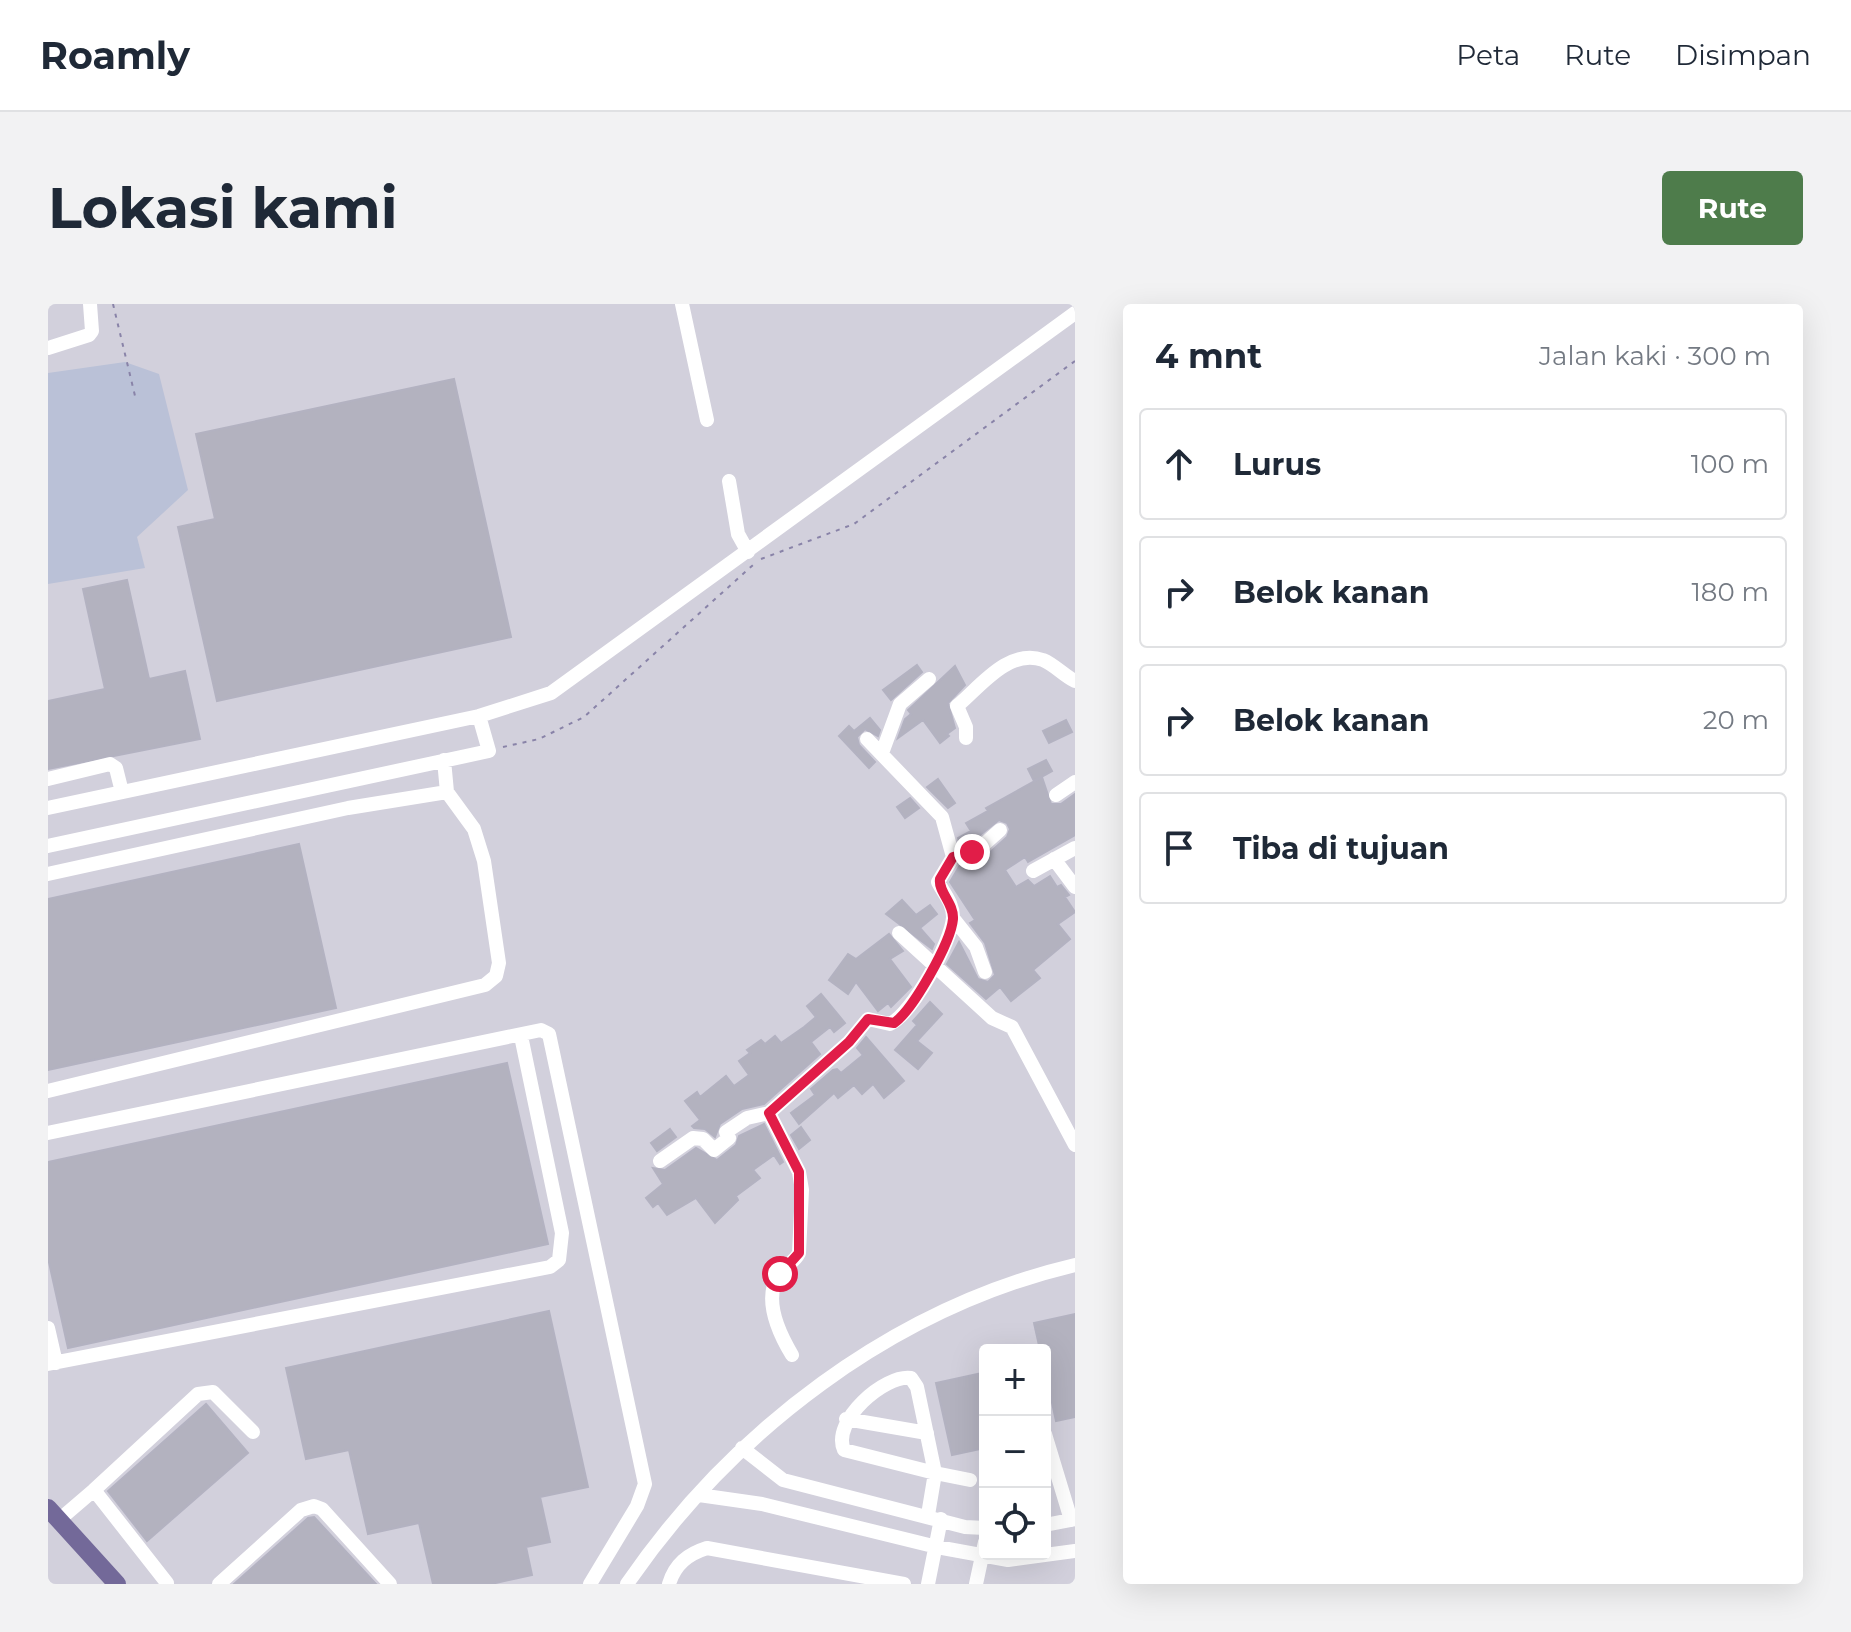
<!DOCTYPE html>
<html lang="id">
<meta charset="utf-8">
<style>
:root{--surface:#fff;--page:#f2f2f3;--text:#1f2937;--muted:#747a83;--line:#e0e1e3;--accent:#4e7c4b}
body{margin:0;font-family:Montserrat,sans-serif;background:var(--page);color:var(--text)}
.controls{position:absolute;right:24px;bottom:24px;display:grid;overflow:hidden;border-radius:8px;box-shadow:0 8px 32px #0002}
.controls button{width:72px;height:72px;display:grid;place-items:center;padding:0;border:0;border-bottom:2px solid var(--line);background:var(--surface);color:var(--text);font:40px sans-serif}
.stop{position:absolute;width:24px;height:24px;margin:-18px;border:6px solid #e11d48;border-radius:50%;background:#fff}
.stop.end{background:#e11d48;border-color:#fff;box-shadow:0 2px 8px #0008}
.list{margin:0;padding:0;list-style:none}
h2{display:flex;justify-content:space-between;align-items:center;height:104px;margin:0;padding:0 32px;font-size:34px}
h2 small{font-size:26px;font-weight:400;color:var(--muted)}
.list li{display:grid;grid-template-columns:52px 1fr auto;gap:24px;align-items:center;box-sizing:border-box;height:112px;margin:0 16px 16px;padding:0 16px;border:2px solid var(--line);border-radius:8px}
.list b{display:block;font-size:30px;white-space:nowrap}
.list em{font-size:26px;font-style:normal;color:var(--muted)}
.icon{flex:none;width:44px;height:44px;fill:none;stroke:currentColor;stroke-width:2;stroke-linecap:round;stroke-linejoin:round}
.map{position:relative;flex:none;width:1027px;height:1280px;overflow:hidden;border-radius:8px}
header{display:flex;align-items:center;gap:48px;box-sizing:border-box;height:112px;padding:0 40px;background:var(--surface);border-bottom:2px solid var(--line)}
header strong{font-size:38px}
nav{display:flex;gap:44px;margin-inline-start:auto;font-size:28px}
.intro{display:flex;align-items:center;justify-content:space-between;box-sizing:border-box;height:192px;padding:0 48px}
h1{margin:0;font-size:56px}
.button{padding:20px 36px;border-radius:8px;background:var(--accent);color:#fff;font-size:28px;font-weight:700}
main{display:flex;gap:48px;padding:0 48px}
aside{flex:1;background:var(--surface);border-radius:8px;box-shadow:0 8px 32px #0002}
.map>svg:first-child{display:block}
.built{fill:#d2d0dc;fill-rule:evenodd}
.green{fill:#bac1d7}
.building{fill:#b3b2bf;stroke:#b3b2c1;stroke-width:2}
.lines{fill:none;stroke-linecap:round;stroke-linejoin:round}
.path{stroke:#8983a8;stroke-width:2;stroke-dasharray:4 6;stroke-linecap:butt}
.minor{stroke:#fff;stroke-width:14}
.major{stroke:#736999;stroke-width:18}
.route{stroke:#e11d48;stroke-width:10}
</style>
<header>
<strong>Roamly</strong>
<nav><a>Peta</a><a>Rute</a><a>Disimpan</a></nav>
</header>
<div class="intro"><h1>Lokasi kami</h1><a class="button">Rute</a></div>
<main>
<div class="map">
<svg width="1027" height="1280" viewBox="0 0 1027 1280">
<rect width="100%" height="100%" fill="#dfdfe8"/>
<path class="built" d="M0 0H1027V1280H0ZM937 1046H997V1250H937Z"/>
<path class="green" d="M77 58 111 70 140 186 89 233 97 264 0 280V69Z"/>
<path class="building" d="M406 75 463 333 169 397 130 223 167 215 148 130Z
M79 276 101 375 137 367 152 435 0 465V397L57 385 35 285Z
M869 361 874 368 843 396 835 386Z
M907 362 917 381 900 399 907 424 899 430 901 432 892 439 875 416 850 434 857 415 863 410 860 406Z
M822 414 832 426 830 432 817 425 809 433 811 441 827 458 821 464 791 432 801 422 806 427Z
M1018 416 1024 428 1001 439 995 427Z
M998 456 1004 467 986 477 980 465Z
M994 473 1003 500H1013L1027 490V531L980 558 977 553 957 566 968 583 980 576 986 582 1002 572 1009 583 1013 581 1021 591 1017 593 1027 608 1010 620 1022 635 985 666 992 674 963 697 952 683 938 695 899 660 911 638 930 675 940 678 947 671 937 639 922 619 927 616 902 578 912 561 939 551 959 533 962 525 959 519 951 516 928 534 912 540 910 534 923 527 918 519 940 507 938 504Z
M890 475 907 499 900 504 879 483Z
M862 494 871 504 857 514 849 503Z
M251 540 288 704 0 766V595Z
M854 596 868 611 882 601 889 610 872 624 886 640 884 645 838 610Z
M841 630 855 647 842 655 863 683 843 703 840 699 830 707 808 678 800 690 781 676 800 650 808 655Z
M773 690 797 719 786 728 782 723 763 738 772 750 716 800 694 805 672 820 667 833 657 825 646 824 644 822 652 816 637 797 649 788 652 793 678 772 686 782 701 771 691 757 702 749 699 746 713 736 717 740 727 732 733 739 756 723 768 713 759 702Z
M882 698 894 710 869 737 884 749 870 765 847 746 869 721 865 717Z
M818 733 856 777 836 794 825 780 814 790 806 781 790 794 786 789 751 820 743 809 767 791 763 785 785 766 789 765 793 769 815 751 809 744Z
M459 759 500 940 20 1044 0 954V858Z
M716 820 735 858 732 860 726 851 705 866 712 874 688 892 690 896 667 919 648 894 619 911 610 899 605 903 598 894 615 880 605 864 617 866 648 844 669 856 688 841 691 832Z
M753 823 762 836 751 845 743 831Z
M622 825 628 833 609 847 603 839Z
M501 1007 540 1183 492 1193 502 1238 478 1243 484 1271 443 1280H385L371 1219 320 1230 301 1146 258 1155 238 1064Z
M1027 1010V1113L1008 1117 997 1067V1046H992L986 1019Z
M934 1069 937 1144 904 1151 888 1079Z
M158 1100 200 1149 99 1237 60 1187Z
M266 1213 328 1280H186L260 1214Z"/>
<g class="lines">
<path class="path" d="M65 0 88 96
M713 255 806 220 1027 57
M455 443 491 435 536 413 705 261"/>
<path class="minor" d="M634 0 659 116
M0 44 41 31 44 27 42 0
M681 177 690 230 700 248
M918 434V423L909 402C932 383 960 344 995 356 1007 361 1015 371 1027 377
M834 449 852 400 881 375
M0 475 62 460 68 464 74 488
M1008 491 1027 478
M0 504 431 412 503 389 1027 9
M0 542 441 447 431 412
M905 553 933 543 952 526
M1006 555 1027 583
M985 567 1027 544
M0 570 300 504 399 488 396 456
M905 614 928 643 937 668
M851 629 944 714 964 723 1027 841
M0 787 437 681 448 672 451 659 436 557 426 525 399 488
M0 829 493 726 501 730 597 1180 589 1202 542 1280
M612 857 645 834 655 835 666 846 681 834 678 828 699 814 721 809
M0 1024 8 1059
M744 1051C732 1031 715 997 730 972 735 963 746 959 751 949L754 886 751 868 721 809 801 738 820 715 842 720C864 710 904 637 905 613 905 599 896 590 890 578L905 553 894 513 819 435
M0 1060 502 963 511 956 514 929 473 732
M798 1115 879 1129
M997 1130 1023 1216
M694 1144 735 1176 917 1223 937 1224
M46 1186 150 1090 165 1088 205 1128
M651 1191 714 1200 889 1243 960 1256 1027 1247
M880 1211 887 1169 796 1146C783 1117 837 1070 863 1074L869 1083 887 1169 922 1176
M11 1216 46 1186 119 1279
M997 1221 1027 1215
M171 1280 253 1206 266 1202 274 1205 342 1280
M579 1280C684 1127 845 1004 1027 961
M621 1280C627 1260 640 1250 659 1244L856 1280
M880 1280 893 1215
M928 1280 937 1238"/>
<path class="major" d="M0 1204 69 1280"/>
</g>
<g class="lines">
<path class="route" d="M732 970 751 949V868L721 809 801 738 820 715 846 719C865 706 903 638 905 615 906 599 890 588 892 575L905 553 924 548"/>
</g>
</svg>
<div class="controls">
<button>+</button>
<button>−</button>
<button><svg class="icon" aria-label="locate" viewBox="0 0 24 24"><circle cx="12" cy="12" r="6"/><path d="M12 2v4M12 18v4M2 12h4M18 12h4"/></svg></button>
</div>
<div class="stop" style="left:732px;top:970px"></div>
<div class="stop end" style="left:924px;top:548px"></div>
</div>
<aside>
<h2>4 mnt<small>Jalan kaki · 300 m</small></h2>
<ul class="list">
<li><svg class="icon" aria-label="ahead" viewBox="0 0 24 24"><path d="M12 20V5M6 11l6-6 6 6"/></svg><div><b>Lurus</b></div><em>100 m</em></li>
<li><svg class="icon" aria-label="right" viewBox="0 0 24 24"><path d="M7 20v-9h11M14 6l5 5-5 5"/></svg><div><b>Belok kanan</b></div><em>180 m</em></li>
<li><svg class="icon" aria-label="right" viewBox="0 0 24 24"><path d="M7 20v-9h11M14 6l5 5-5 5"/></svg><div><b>Belok kanan</b></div><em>20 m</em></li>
<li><svg class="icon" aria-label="arrive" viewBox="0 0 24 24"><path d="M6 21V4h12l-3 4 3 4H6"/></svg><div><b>Tiba di tujuan</b></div></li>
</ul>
</aside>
</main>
